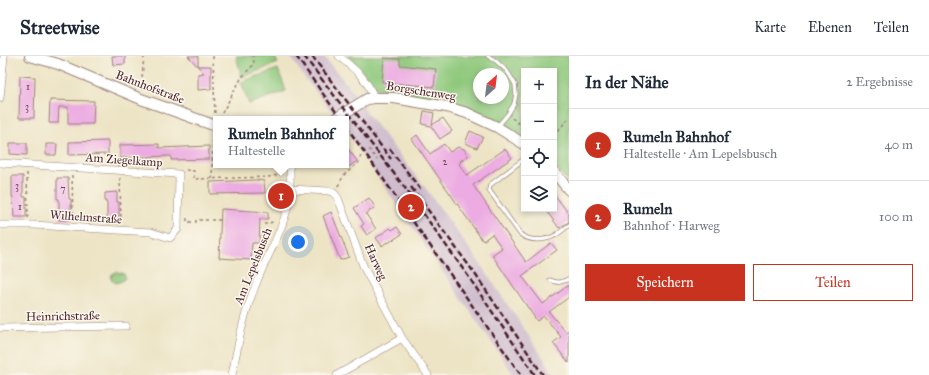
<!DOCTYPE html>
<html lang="de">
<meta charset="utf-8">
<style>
:root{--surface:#fff;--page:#f2f2f3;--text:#1f2937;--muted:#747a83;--line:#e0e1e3;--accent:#c8321e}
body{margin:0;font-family:"IM FELL Great Primer",serif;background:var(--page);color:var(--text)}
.controls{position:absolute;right:12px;top:12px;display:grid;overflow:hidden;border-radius:0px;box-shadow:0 2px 6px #0003}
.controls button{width:36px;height:36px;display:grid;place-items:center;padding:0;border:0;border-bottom:1px solid var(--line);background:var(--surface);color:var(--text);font:20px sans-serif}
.compass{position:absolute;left:473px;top:12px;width:36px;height:36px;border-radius:50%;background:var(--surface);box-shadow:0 2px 6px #0003;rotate:28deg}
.you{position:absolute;left:298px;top:186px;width:14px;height:14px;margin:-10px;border:3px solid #fff;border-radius:50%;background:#1a73e8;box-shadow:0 0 0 6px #1a73e833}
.badge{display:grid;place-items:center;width:26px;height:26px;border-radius:50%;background:var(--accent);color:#fff;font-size:13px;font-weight:700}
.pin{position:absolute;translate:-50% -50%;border:2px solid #fff;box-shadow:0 1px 4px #0006}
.popup{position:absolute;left:213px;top:60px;width:136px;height:52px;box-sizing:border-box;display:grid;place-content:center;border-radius:0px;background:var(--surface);filter:drop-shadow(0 1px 3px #0005);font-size:13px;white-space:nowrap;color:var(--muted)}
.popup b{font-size:15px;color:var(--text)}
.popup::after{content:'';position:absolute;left:50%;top:100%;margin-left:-8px;border:8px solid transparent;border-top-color:var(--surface)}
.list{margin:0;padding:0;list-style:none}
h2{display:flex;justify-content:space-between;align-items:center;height:52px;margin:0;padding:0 16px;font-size:17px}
h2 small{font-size:13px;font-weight:400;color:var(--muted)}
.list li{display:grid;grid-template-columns:26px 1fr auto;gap:12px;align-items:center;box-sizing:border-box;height:72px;padding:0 16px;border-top:1px solid var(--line)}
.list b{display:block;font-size:15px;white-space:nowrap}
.list p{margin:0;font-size:13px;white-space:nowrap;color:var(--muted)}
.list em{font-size:13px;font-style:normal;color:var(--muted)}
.actions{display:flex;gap:8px;padding:12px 16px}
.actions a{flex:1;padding:9px 0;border:1px solid var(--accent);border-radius:0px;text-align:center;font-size:14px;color:var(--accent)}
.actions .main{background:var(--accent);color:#fff}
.icon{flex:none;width:22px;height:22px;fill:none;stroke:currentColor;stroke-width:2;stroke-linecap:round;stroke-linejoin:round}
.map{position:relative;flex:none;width:569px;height:319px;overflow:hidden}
header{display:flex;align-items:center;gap:24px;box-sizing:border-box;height:56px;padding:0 20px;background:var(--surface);border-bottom:1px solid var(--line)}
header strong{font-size:19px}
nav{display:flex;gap:22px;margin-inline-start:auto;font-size:14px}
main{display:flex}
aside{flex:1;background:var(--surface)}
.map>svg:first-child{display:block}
.industrial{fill:#cfbdce}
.green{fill:#8ec87c;stroke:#6c7454;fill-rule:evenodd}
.building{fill:#ecabe2}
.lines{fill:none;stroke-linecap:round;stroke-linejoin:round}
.lane-casing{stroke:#9c8278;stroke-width:5}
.street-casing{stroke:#9c8278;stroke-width:8}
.secondary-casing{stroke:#9c8278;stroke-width:12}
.path{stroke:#9c8278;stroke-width:1.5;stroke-dasharray:3 3;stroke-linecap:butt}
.lane{stroke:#fff;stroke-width:3.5}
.street{stroke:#fff;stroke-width:7}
.secondary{stroke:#fff;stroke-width:10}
.rail{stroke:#4a1f2b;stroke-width:2.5;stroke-dasharray:6 3;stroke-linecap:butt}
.labels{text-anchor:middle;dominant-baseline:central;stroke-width:3;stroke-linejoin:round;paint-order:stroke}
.number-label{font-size:10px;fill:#724259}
.street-label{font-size:12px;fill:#4a1f2b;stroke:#fbf7ec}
</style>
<header>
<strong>Streetwise</strong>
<nav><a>Karte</a><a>Ebenen</a><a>Teilen</a></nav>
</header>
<main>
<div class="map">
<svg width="569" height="319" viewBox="0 0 569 319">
<rect width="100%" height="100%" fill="#fbf7ec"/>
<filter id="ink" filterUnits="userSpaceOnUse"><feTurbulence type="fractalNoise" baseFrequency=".025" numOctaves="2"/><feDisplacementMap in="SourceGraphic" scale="8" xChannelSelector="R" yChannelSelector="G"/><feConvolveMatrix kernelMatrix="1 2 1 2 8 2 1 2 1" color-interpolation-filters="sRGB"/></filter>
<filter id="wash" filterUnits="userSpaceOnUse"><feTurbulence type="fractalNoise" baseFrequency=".012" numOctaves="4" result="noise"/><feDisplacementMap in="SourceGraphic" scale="16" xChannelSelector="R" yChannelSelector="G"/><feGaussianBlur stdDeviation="0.9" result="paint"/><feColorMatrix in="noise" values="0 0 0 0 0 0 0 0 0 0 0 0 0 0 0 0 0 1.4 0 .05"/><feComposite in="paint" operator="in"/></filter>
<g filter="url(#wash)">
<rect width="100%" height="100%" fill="#ede4c5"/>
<path class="industrial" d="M290 0H323L351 33 369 60 427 134 481 209 555 319H514L346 75V63H337L305 22Z"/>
<path class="green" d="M236 0H274L278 7 242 21Z
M347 0H569V127L554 109V15H524V86L469 51 376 32 359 11ZM479 18H503V42H479Z
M278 13 286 35 249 48 241 26Z
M117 216 124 218 125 222 122 225 115 227 111 223 112 218Z"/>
<g id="blocks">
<path class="building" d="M112 0H125V8L113 9Z
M188 0H198V10H211V33L198 34V18L204 17Z
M384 2 400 3V9L436 13 434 31 382 26Z
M20 20 35 21 34 62H19Z
M50 44 94 45 93 68H68V51H59L58 67H49Z
M424 55 434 57 432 69 443 62 452 75 440 83 431 70 422 68Z
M470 75 483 81 477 92 465 87Z
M417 79 430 98 444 88 450 96 458 91 464 93 468 100 460 105 461 106 459 108 467 119 505 93 512 102 473 129 526 206 551 187 557 194 522 220 543 248 569 229V241L549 256 566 276 569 274V307L553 287 561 281 544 260 537 265 492 199 502 192 492 178 483 185 412 83Z
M108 85V98L69 99V86Z
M10 87H27V99L10 98Z
M46 88H57L56 99H46Z
M159 88V92L209 90V103L171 104V100L120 102V89Z
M346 90 357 105 346 113Z
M12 120H23V141H26V161H14L13 141H12Z
M57 122H68L69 143H71V164H59V143H57Z
M257 124 264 125 265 137 210 138V126Z
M117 136V146H119V167H107V146H105V137Z
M554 138 569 158V166L559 172 545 153H554Z
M369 142 375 151 366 158 376 173 367 179 361 170 364 168 354 152Z
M221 153 268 156V163H260L259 187H252L251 204 219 202Z
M331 156 349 201 340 204 323 160Z
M397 171 402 178 388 187 387 186 382 190 376 182 390 172 392 174Z"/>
</g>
</g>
<g filter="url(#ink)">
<use href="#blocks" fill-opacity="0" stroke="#9c8278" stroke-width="1"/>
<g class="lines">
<defs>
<path id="lane" d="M488 0 496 5 507 15 515 28 516 38 514 48 508 58 497 71
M524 103 490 129 489 134 520 178C530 186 545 185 556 179 561 176 565 172 569 169
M550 224C559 228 561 226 569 223"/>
<path id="street" d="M339 0C354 13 367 22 374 42
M0 42 4 0
M0 107 179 118 178 173 170 182 151 176 33 169H0
M290 133 329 135 334 137 338 142 364 212 402 282 428 319
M0 272 126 270
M232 319C238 288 244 257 256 228 266 201 282 177 288 149 291 136 290 122 290 109
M337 319 402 282"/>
<path id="secondary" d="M30 0 58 8 141 43 216 70
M335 63 367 43 374 42H394L447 51 467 57 497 71 524 88
M554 116 569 134"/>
</defs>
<use href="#lane" class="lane-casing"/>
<use href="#street" class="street-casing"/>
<use href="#secondary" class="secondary-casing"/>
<path class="path" d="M213 0 215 60
M141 33 144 0
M512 62 524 72
M221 63 222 57 242 21 254 8 253 0
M554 79 569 62
M369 93 377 104
M186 114 194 115V123L268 121 283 118
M27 117 28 163
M72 119 73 163
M120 122 121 166
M212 123 213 79
M338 130 344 119 359 106 361 98
M186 163H187V166H196V164H220L222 165
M264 168H267L275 165"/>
<use href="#lane" class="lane"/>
<use href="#street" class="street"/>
<use href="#secondary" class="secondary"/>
<path class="rail" d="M296 0 341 63
M304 0 405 132 468 220 535 319
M312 0 362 65 391 103
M346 70 521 319
M390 93 420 133
M411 131 473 215 543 319"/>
</g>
</g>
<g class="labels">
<g class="number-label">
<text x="28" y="31">1</text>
<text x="27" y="51">3</text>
<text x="445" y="106">2</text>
<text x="17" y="130">3</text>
<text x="63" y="133">7</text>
<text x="20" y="151">1</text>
</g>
<g class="street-label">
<text transform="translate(150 31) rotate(21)">Bahnhofstraße</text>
<text transform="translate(421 35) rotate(9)">Borgschenweg</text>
<text transform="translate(124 104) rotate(4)">Am Ziegelkamp</text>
<text transform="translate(86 161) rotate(4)">Wilhelmstraße</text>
<text transform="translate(376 206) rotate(66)">Harweg</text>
<text transform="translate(253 210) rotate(-68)">Am Lepelsbusch</text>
<text transform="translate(63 260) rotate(-1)">Heinrichstraße</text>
</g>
</g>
</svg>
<div class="controls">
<button>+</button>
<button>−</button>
<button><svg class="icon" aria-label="locate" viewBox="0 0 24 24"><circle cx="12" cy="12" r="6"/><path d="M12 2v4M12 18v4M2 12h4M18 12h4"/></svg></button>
<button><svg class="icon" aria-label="layers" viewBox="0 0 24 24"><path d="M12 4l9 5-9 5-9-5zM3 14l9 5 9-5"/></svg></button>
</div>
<svg class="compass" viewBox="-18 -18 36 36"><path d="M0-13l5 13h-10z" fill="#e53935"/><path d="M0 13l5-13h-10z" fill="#747a83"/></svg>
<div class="you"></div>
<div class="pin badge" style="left:281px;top:140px">1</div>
<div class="popup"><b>Rumeln Bahnhof</b>Haltestelle</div>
<div class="pin badge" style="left:411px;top:151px">2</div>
</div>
<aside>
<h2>In der Nähe<small>2 Ergebnisse</small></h2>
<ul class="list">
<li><span class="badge">1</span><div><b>Rumeln Bahnhof</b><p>Haltestelle · Am Lepelsbusch</p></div><em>40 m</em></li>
<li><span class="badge">2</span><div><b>Rumeln</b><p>Bahnhof · Harweg</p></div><em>100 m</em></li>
</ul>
<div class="actions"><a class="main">Speichern</a><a>Teilen</a></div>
</aside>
</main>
